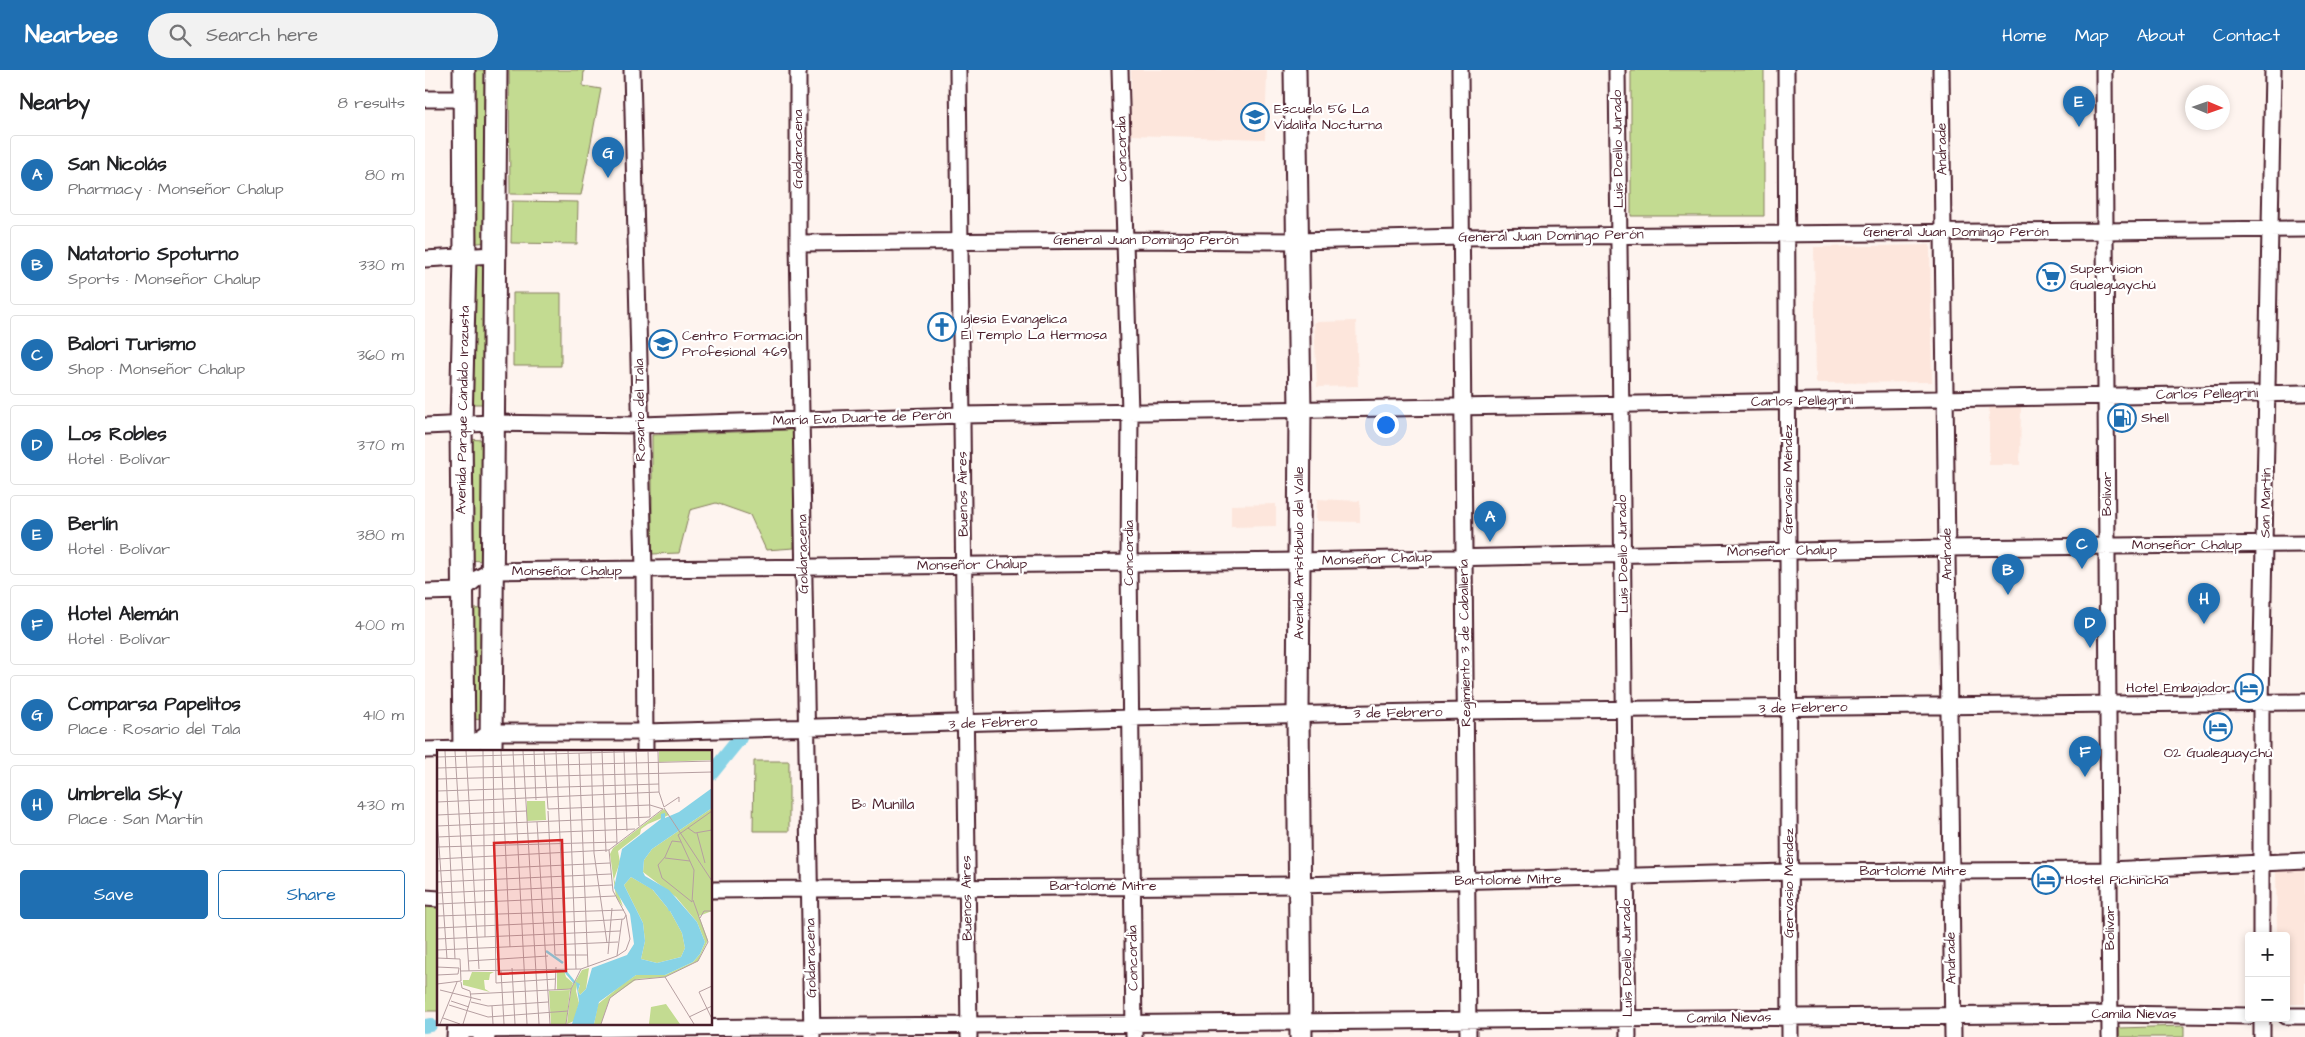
<!DOCTYPE html>
<meta charset="utf-8">
<style>
:root{--surface:#fff;--page:#f2f2f2;--text:#202124;--muted:#757577;--line:#e0e0e0;--accent:#1f6fb2}
body{margin:0;font-family:"Architects Daughter",sans-serif;background:var(--page);color:var(--text)}
.controls{position:absolute;right:15px;bottom:15px;display:grid;overflow:hidden;border-radius:5px;box-shadow:0 2px 8px #0003}
.controls button{width:45px;height:45px;display:grid;place-items:center;padding:0;border:0;border-bottom:1px solid var(--line);background:var(--surface);color:var(--text);font:25px sans-serif}
.compass{position:absolute;left:1760px;top:15px;width:45px;height:45px;border-radius:50%;background:var(--surface);box-shadow:0 2px 8px #0003;rotate:92deg}
.you{position:absolute;left:960px;top:354px;width:18px;height:18px;margin:-12px;border:4px solid #fff;border-radius:50%;background:#1a73e8;box-shadow:0 0 0 8px #1a73e833}
.badge{display:grid;place-items:center;width:32px;height:32px;border-radius:50%;background:var(--accent);color:#fff;font-size:16px;font-weight:700}
.pin{position:absolute;translate:-50% -41px;filter:drop-shadow(0 1px 2px #0008)}
.pin::after{content:'';position:absolute;top:26px;width:18px;height:15px;background:inherit;clip-path:polygon(0 0,100% 0,50% 100%)}
.list{margin:0;padding:0;list-style:none}
h2{display:flex;justify-content:space-between;align-items:center;height:65px;margin:0;padding:0 20px;font-size:21px}
h2 small{font-size:16px;font-weight:400;color:var(--muted)}
.list li{display:grid;grid-template-columns:32px 1fr auto;gap:15px;align-items:center;box-sizing:border-box;height:80px;margin:0 10px 10px;padding:0 10px;border:1px solid var(--line);border-radius:5px}
.list b{display:block;font-size:19px;white-space:nowrap}
.list p{margin:0;font-size:16px;white-space:nowrap;color:var(--muted)}
.list em{font-size:16px;font-style:normal;color:var(--muted)}
.actions{display:flex;gap:10px;padding:15px 20px}
.actions a{flex:1;padding:11px 0;border:1px solid var(--accent);border-radius:5px;text-align:center;font-size:18px;color:var(--accent)}
.actions .main{background:var(--accent);color:#fff}
.icon{flex:none;width:28px;height:28px;fill:none;stroke:currentColor;stroke-width:2;stroke-linecap:round;stroke-linejoin:round}
.map{position:relative;flex:none;width:1880px;height:967px;overflow:hidden}
header{display:flex;align-items:center;gap:30px;box-sizing:border-box;height:70px;padding:0 25px;background:var(--accent);color:#fff}
header strong{font-size:24px}
nav{display:flex;gap:28px;margin-inline-start:auto;font-size:18px}
.search{width:350px;height:45px;background:var(--page);display:flex;align-items:center;gap:12px;box-sizing:border-box;padding:0 18px;border-radius:28px;color:var(--muted);font-size:19px}
main{display:flex}
aside{flex:1;background:var(--surface)}
.map>svg:first-child{display:block}
.built{fill:#fde6dc}
.green{fill:#c3db91;stroke:#867d5e}
.lines{fill:none;stroke-linecap:round;stroke-linejoin:round}
.canal{stroke:#87d3e6;stroke-width:14}
.street-casing{stroke:#4a1f2b;stroke-width:19}
.secondary-casing{stroke:#4a1f2b;stroke-width:25}
.street{stroke:#fff;stroke-width:15}
.secondary{stroke:#fff;stroke-width:21}
.labels{text-anchor:middle;dominant-baseline:central;stroke-width:4.5;stroke-linejoin:round;paint-order:stroke}
.poi-label{font-size:14px;fill:#4a1f2b;stroke:#fff;text-anchor:start}
.street-label{font-size:14px;fill:#4a1f2b;stroke:#fff}
.neighbourhood-label{font-size:15px;fill:#4a1f2b;stroke:#fff}
.inset-river{fill:none;stroke:#87d3e6;stroke-width:2.5}
.inset-road{fill:none;stroke:#b69fa1;stroke-width:1}
.view{fill:#d62828;fill-opacity:0.15;stroke:#d62828;stroke-width:2.5}
.inset-edge{fill:none;stroke:#4a1f2b;stroke-width:2.5}
</style>
<header>
<strong>Nearbee</strong>
<div class="search"><svg class="icon" aria-label="search" viewBox="0 0 24 24"><circle cx="10" cy="10" r="6"/><path d="M15 15l6 6"/></svg>Search here</div>
<nav><a>Home</a><a>Map</a><a>About</a><a>Contact</a></nav>
</header>
<main>
<aside>
<h2>Nearby<small>8 results</small></h2>
<ul class="list">
<li><span class="badge">A</span><div><b>San Nicolás</b><p>Pharmacy · Monseñor Chalup</p></div><em>80 m</em></li>
<li><span class="badge">B</span><div><b>Natatorio Spoturno</b><p>Sports · Monseñor Chalup</p></div><em>330 m</em></li>
<li><span class="badge">C</span><div><b>Balori Turismo</b><p>Shop · Monseñor Chalup</p></div><em>360 m</em></li>
<li><span class="badge">D</span><div><b>Los Robles</b><p>Hotel · Bolívar</p></div><em>370 m</em></li>
<li><span class="badge">E</span><div><b>Berlín</b><p>Hotel · Bolívar</p></div><em>380 m</em></li>
<li><span class="badge">F</span><div><b>Hotel Alemán</b><p>Hotel · Bolívar</p></div><em>400 m</em></li>
<li><span class="badge">G</span><div><b>Comparsa Papelitos</b><p>Place · Rosario del Tala</p></div><em>410 m</em></li>
<li><span class="badge">H</span><div><b>Umbrella Sky</b><p>Place · San Martín</p></div><em>430 m</em></li>
</ul>
<div class="actions"><a class="main">Save</a><a>Share</a></div>
</aside>
<div class="map">
<svg width="1880" height="967" viewBox="0 0 1880 967">
<rect width="100%" height="100%" fill="#fef4ef"/>
<filter id="ink" filterUnits="userSpaceOnUse"><feTurbulence type="fractalNoise" baseFrequency=".02" numOctaves="2"/><feDisplacementMap in="SourceGraphic" scale="10" xChannelSelector="R" yChannelSelector="G"/><feConvolveMatrix kernelMatrix="1 2 1 2 8 2 1 2 1" color-interpolation-filters="sRGB"/></filter>
<g filter="url(#ink)">
<path class="built" d="M706 0H842L840 69 705 65Z
M1505 175 1507 312 1391 313 1389 177Z
M931 251 933 316 892 317 889 252Z
M1564 336H1596L1595 395H1564Z
M892 429 935 431V452L891 451Z
M851 434V456L806 457V435Z
M1851 799H1880V934H1861V866H1852Z"/>
<path class="green" d="M44 0H63V172L44 174Z
M84 0H159L158 16 176 19 156 125 85 124Z
M1206 0H1339V146H1206Z
M87 131 153 132 152 174 86 173Z
M44 194 62 195 58 334H41Z
M88 223H136V296H88Z
M368 360 369 478 341 480 325 445 291 433 265 440 254 483 227 484V365Z
M39 369 60 370 59 491 40 490Z
M60 538 62 650 42 649 40 540Z
M329 691H364V761H328Z
M0 835 14 837V941H0Z
M1759 956V967H1694V958Z"/>
<g class="lines">
<path class="canal" d="M286 704 315 668
M0 956 5 955"/>
<defs>
<path id="street" d="M207 0 219 500 220 681
M373 0V173L387 967
M533 0 544 967
M695 0 705 342 704 492 709 967
M1035 0 1043 967
M1192 0 1203 967
M1361 0 1365 967
M1516 0 1528 967
M1679 0 1685 967
M0 29H39
M373 173 699 170 872 171 1037 167 1880 159
M0 189 69 185
M0 356 67 353 215 355 537 345 1880 323
M0 522 37 521 51 509 66 501 873 491 1521 478 1880 474
M0 680 39 679 66 662H220L705 648 1041 641 1880 632
M286 820 874 815 1364 802 1684 800 1880 791
M0 828 14 829
M1836 866V633L1848 0
M1861 946H1880
M1837 948V967
M33 960 1685 944 1824 946"/>
<path id="secondary" d="M39 0 40 188 36 354 39 681
M870 0 875 340 873 645 876 967
M66 681 71 0
M33 967 34 953
M59 967V953"/>
</defs>
<use href="#street" class="street-casing"/>
<use href="#secondary" class="secondary-casing"/>
<use href="#street" class="street"/>
<use href="#secondary" class="secondary"/>
</g>
</g>
<defs>
<symbol id="school-ring" viewBox="-11 -11 22 22"><circle r="9.5" fill="#fff" stroke="#1f6fb2" stroke-width="1.5"/><path d="M0-5L7-2L0 1L-7-2ZM-4 1L0 2.5L4 1V4Q0 6-4 4Z" fill="#1f6fb2"/></symbol>
<symbol id="supermarket-ring" viewBox="-11 -11 22 22"><circle r="9.5" fill="#fff" stroke="#1f6fb2" stroke-width="1.5"/><path d="M-6-5.5h2.5l.6 2H6L4.5 2H-2.5L-4.4-4H-6ZM-1.5 3.2a1.3 1.3 0 1 0 .1 0ZM3 3.2a1.3 1.3 0 1 0 .1 0Z" fill="#1f6fb2"/></symbol>
<symbol id="church-ring" viewBox="-11 -11 22 22"><circle r="9.5" fill="#fff" stroke="#1f6fb2" stroke-width="1.5"/><path d="M-1.2-6h2.4v3.5h3.3v2.4h-3.3V6h-2.4V-.1h-3.3v-2.4h3.3Z" fill="#1f6fb2"/></symbol>
<symbol id="fuel-ring" viewBox="-11 -11 22 22"><circle r="9.5" fill="#fff" stroke="#1f6fb2" stroke-width="1.5"/><path d="M-5.5-6h7V0h2V4h1.3V-2.5L3-4.5l.8-.8L6-3V5H2.5V1h-1V6h-7ZM-4.2-4.7v3.2H.2V-4.7Z" fill="#1f6fb2"/></symbol>
<symbol id="hotel-ring" viewBox="-11 -11 22 22"><circle r="9.5" fill="#fff" stroke="#1f6fb2" stroke-width="1.5"/><path d="M-6-4.5h1.5V1H6V5H4.5V3h-9V5H-6ZM-4 0a1.8 1.8 0 1 1 3.6 0ZM.5 0V-2.5h3Q6-2.5 6 0Z" fill="#1f6fb2"/></symbol>
</defs>
<g fill-rule="evenodd">
<use href="#school-ring" x="814" y="31" width="32" height="32"/>
<use href="#supermarket-ring" x="1610" y="191" width="32" height="32"/>
<use href="#church-ring" x="501" y="241" width="32" height="32"/>
<use href="#school-ring" x="222" y="258" width="32" height="32"/>
<use href="#fuel-ring" x="1681" y="332" width="32" height="32"/>
<use href="#hotel-ring" x="1808" y="602" width="32" height="32"/>
<use href="#hotel-ring" x="1777" y="641" width="32" height="32"/>
<use href="#hotel-ring" x="1605" y="794" width="32" height="32"/>
</g>
<g class="labels">
<g class="poi-label">
<text x="849" y="39">Escuela 56 La<tspan x="849" dy="16">Vidalita Nocturna</tspan></text>
<text x="1645" y="199">Supervision<tspan x="1645" dy="16">Gualeguaychú</tspan></text>
<text x="536" y="249">Iglesia Evangelica<tspan x="536" dy="16">El Templo La Hermosa</tspan></text>
<text x="257" y="266">Centro Formacion<tspan x="257" dy="16">Profesional 469</tspan></text>
<text x="1716" y="348">Shell</text>
<text x="1805" y="618" text-anchor="end">Hotel Embajador</text>
<text x="1793" y="683" text-anchor="middle">O2 Gualeguaychú</text>
<text x="1640" y="810">Hostel Pichincha</text>
</g>
<g class="street-label">
<text transform="translate(373 79) rotate(-90)">Goldaracena</text>
<text transform="translate(697 79) rotate(-91)">Concordia</text>
<text transform="translate(1193 79) rotate(-91)">Luis Doello Jurado</text>
<text transform="translate(1517 79) rotate(-91)">Andrade</text>
<text x="1531" y="162">General Juan Domingo Perón</text>
<text transform="translate(1126 166) rotate(-1)">General Juan Domingo Perón</text>
<text x="721" y="170">General Juan Domingo Perón</text>
<text transform="translate(1782 324) rotate(-1)">Carlos Pellegrini</text>
<text transform="translate(1377 331) rotate(-1)">Carlos Pellegrini</text>
<text transform="translate(38 340) rotate(-89)">Avenida Parque Cándido Irazusta</text>
<text transform="translate(215 340) rotate(-91)">Rosario del Tala</text>
<text transform="translate(437 348) rotate(-2)">María Eva Duarte de Perón</text>
<text transform="translate(1363 409) rotate(-90)">Gervasio Méndez</text>
<text transform="translate(538 424) rotate(-91)">Buenos Aires</text>
<text transform="translate(1682 424) rotate(-90)">Bolívar</text>
<text transform="translate(1841 433) rotate(-89)">San Martín</text>
<text x="1762" y="475">Monseñor Chalup</text>
<text transform="translate(1357 481) rotate(-1)">Monseñor Chalup</text>
<text transform="translate(704 483) rotate(-90)">Concordia</text>
<text transform="translate(874 483) rotate(-90)">Avenida Aristóbulo del Valle</text>
<text transform="translate(378 484) rotate(-91)">Goldaracena</text>
<text transform="translate(1198 484) rotate(-91)">Luis Doello Jurado</text>
<text transform="translate(1522 484) rotate(-91)">Andrade</text>
<text transform="translate(952 489) rotate(-2)">Monseñor Chalup</text>
<text transform="translate(547 495) rotate(-1)">Monseñor Chalup</text>
<text x="142" y="501">Monseñor Chalup</text>
<text transform="translate(1040 573) rotate(-91)">Regimiento 3 de Caballería</text>
<text transform="translate(1378 638) rotate(-1)">3 de Febrero</text>
<text transform="translate(973 643) rotate(-1)">3 de Febrero</text>
<text transform="translate(568 653) rotate(-2)">3 de Febrero</text>
<text x="1488" y="801">Bartolomé Mitre</text>
<text transform="translate(1083 810) rotate(-1)">Bartolomé Mitre</text>
<text transform="translate(1364 813) rotate(-90)">Gervasio Méndez</text>
<text x="678" y="816">Bartolomé Mitre</text>
<text transform="translate(542 828) rotate(-91)">Buenos Aires</text>
<text transform="translate(1685 858) rotate(-90)">Bolívar</text>
<text transform="translate(386 888) rotate(-91)">Goldaracena</text>
<text transform="translate(708 888) rotate(-91)">Concordia</text>
<text transform="translate(1202 888) rotate(-91)">Luis Doello Jurado</text>
<text transform="translate(1526 888) rotate(-91)">Andrade</text>
<text x="1709" y="944">Camila Nievas</text>
<text transform="translate(1304 948) rotate(-1)">Camila Nievas</text>
</g>
<g class="neighbourhood-label">
<text x="458" y="734">Bº Munilla</text>
</g>
</g>
<g transform="translate(12 680)">
<rect width="275" height="275" fill="#fef4ef"/>
<path d="M222 1H275V10L222 12ZM90 51H108L109 70 90 71ZM275 58V161L262 166 271 190 261 211 228 227 200 229 173 248 164 274H157L161 254 187 233 199 225H228L256 212 263 204 268 192 260 172 239 147 206 122 207 110 215 99ZM227 59 232 65 211 74 204 79 203 84 181 101 183 112 177 129 186 157 179 147 173 104 176 98ZM194 127 215 139 233 161 245 183 248 198 244 207 220 213 204 209 208 191 206 173 187 135ZM152 218 149 239 143 245 141 241 143 235H140L139 241 142 253 137 271 130 274 134 239 145 220ZM127 220 129 227 136 233 134 239 120 240V221ZM35 222H57L53 224 52 230H47L48 239 53 242 26 235V230H32ZM133 240 129 274H114L112 241ZM229 254 243 274H212L214 257Z" fill="#c3db91"/>
<path d="M275 38V58L215 99 207 110 206 122 208 126 232 140 260 172 268 192 263 204 256 212 228 225H199L162 252 157 274H135L142 252 139 232 143 234 141 241 143 245 149 239 155 218 190 205 197 194 193 164 177 138 185 99 224 69V64L228 63V68L242 62ZM194 127 216 140 233 161 245 183 248 198 244 207 220 213 204 209 208 191 206 173 187 135Z" fill="#87d3e6" fill-rule="evenodd"/>
<path class="inset-river" d="M231 140 228 145 233 161M109 201 126 213M128 221 138 233"/>
<path class="inset-road" d="M8 1 18 209M18 1 32 221M29 1 42 219M46 1 48 187M56 1 59 233 119 229M64 1 73 197M76 1 90 274M86 1 102 274M97 1 99 50M107 1 111 59M119 1 129 219M131 1 132 26M154 1 157 103 170 193M165 1 169 102M177 1 180 94M187 1 190 81M199 1 202 76M221 1 222 42 227 57M142 3 151 217M0 7 221 1M0 18 275 11M132 26 139 219M0 29 275 22M0 41 222 34M0 52 222 42M227 57 242 47V52M227 58 275 131M111 59 213 55 226 59M111 61 118 205H150M0 65 89 61M0 68 10 209M100 72 113 274M0 76 213 67 211 1M251 78 258 83 275 80M260 83 268 113M0 87 198 79M0 97 180 92M228 107 221 115 225 128 255 152 257 120 241 85 275 61M228 107 235 91 244 92M228 108 253 111M0 109 172 100M0 121 173 113M0 132 174 124M0 143 175 135M0 154 178 146M0 166 187 160M263 168 267 161H275M174 170 187 169 189 165 176 141 172 100 226 59M0 178 174 170M0 189 183 181M0 200 181 192M171 204 175 158M180 206 189 200 193 189 189 165M180 206 185 169M0 208 23 209 24 231 0 234M31 211 111 206M0 217 22 218 21 224 0 225M75 218 78 274M23 221 144 219 180 206M64 221 67 274M228 227 257 274M24 232 25 238 33 241 34 248 26 274M275 236 262 242 275 269M3 240 44 250M118 240 119 217M34 244 134 239M14 251 32 257M34 252 51 256 111 252M12 255 51 267 131 261M55 256 56 274M252 267 275 256M6 268 23 274M3 274 20 232M129 274 134 239 144 219M164 274 173 248 197 230 228 227 261 211 271 192 256 150"/>
<path class="view" d="M125 90 129 221 62 224 57 93Z"/>
<rect width="275" height="275" class="inset-edge"/>
</g>
</svg>
<div class="controls">
<button>+</button>
<button>−</button>
</div>
<svg class="compass" viewBox="-18 -18 36 36"><path d="M0-13l5 13h-10z" fill="#e53935"/><path d="M0 13l5-13h-10z" fill="#757577"/></svg>
<div class="you"></div>
<div class="pin badge" style="left:1065px;top:472px">A</div>
<div class="pin badge" style="left:1583px;top:525px">B</div>
<div class="pin badge" style="left:1657px;top:499px">C</div>
<div class="pin badge" style="left:1665px;top:578px">D</div>
<div class="pin badge" style="left:1654px;top:57px">E</div>
<div class="pin badge" style="left:1660px;top:707px">F</div>
<div class="pin badge" style="left:183px;top:108px">G</div>
<div class="pin badge" style="left:1779px;top:554px">H</div>
</div>
</main>
